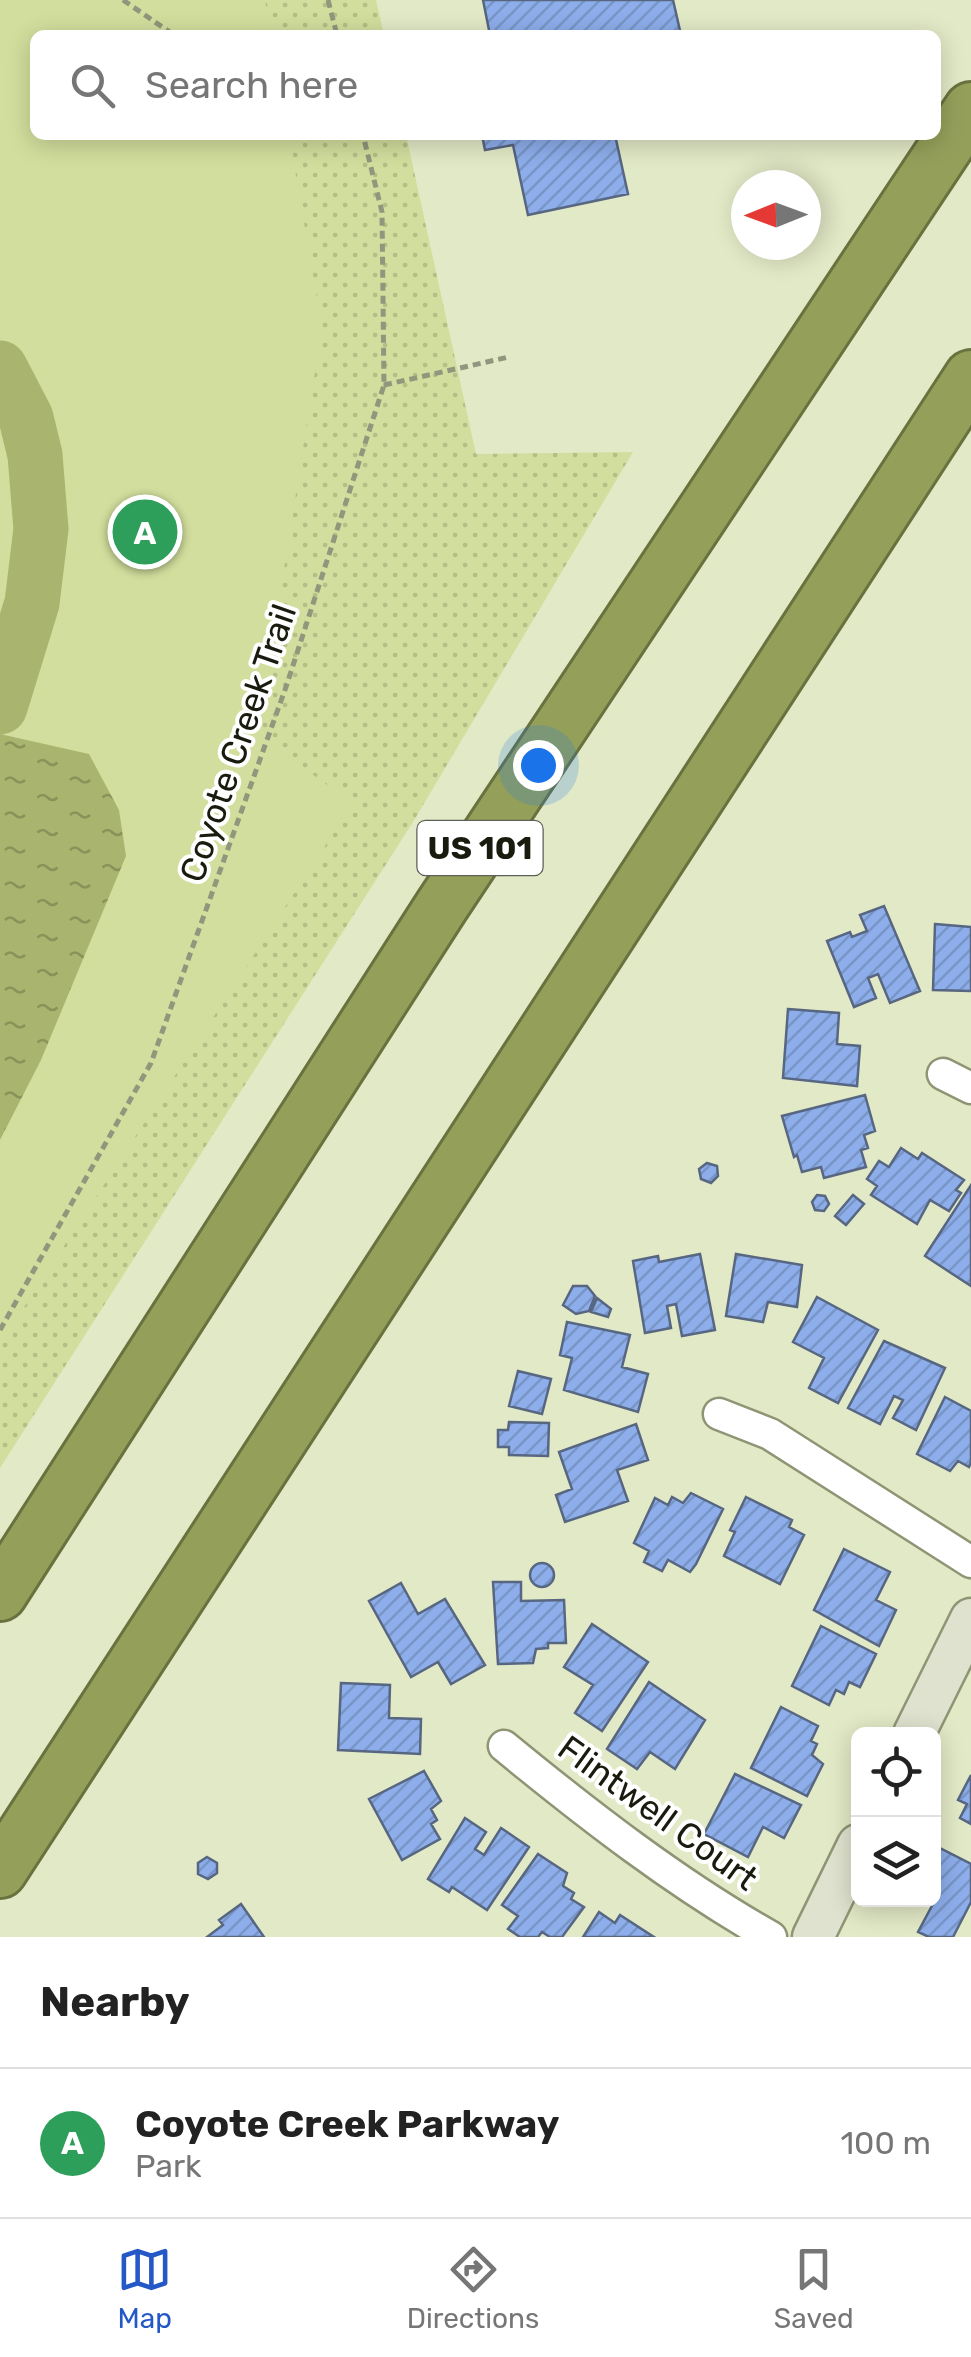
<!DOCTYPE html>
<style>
:root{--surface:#fff;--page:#f6f6f6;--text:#222;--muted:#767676;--line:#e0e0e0;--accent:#2458c6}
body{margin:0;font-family:Rubik,sans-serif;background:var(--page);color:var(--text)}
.controls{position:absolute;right:30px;bottom:30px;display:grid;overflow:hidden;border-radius:15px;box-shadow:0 5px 25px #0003}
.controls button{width:90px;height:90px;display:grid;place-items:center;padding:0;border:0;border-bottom:2px solid var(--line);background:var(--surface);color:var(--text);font:50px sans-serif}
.compass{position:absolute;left:731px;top:170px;width:90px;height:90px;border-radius:50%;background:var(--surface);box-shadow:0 5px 25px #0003;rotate:269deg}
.you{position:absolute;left:538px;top:765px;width:35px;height:35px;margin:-25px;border:8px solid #fff;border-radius:50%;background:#1a73e8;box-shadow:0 0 0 15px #1a73e833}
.badge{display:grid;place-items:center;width:65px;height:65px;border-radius:50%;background:var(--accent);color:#fff;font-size:32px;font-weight:700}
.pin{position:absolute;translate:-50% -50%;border:5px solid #fff;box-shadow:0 2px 10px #0006}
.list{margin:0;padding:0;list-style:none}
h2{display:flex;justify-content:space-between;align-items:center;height:130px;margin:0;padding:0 40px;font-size:42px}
h2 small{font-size:32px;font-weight:400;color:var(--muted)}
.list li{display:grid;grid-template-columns:65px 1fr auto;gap:30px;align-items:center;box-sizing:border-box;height:150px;padding:0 40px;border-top:2px solid var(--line)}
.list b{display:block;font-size:38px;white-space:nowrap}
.list p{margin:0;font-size:32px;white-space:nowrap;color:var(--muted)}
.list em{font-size:32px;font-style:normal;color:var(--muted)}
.icon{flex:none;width:55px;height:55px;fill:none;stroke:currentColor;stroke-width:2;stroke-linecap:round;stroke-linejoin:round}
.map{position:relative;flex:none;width:971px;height:1937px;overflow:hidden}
.search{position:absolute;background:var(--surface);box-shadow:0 5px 25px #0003;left:30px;right:30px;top:30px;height:110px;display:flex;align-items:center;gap:25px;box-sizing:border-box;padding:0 35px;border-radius:15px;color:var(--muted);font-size:38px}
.sheet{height:280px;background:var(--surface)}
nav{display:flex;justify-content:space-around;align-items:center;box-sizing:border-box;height:140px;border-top:2px solid var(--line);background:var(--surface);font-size:28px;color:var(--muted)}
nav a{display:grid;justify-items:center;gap:5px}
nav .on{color:var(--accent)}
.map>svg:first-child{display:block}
.grass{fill:url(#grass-dots)}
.park{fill:#d2de9d}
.water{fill:url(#water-ripples)}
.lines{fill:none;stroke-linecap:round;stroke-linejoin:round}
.river{stroke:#a9b56e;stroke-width:55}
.building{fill:url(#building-hatch);stroke:#576681;stroke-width:2.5}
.street-casing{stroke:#8f9574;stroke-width:35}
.secondary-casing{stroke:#8f9574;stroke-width:45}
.highway-casing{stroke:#69713f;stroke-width:58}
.path{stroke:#91967c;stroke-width:5;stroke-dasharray:8 5;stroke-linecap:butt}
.street{stroke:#fff;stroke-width:30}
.secondary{stroke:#dfe2ce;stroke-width:40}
.highway{stroke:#94a05a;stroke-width:52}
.labels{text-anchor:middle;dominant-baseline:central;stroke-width:8;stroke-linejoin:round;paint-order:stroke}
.shield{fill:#fff;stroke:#5e5f56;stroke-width:2.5}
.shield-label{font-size:32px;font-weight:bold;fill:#191b0e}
.street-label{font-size:35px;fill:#191b0e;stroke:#fff}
</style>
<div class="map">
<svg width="971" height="1937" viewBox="0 0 971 1937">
<defs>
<pattern id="grass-dots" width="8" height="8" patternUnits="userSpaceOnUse" patternTransform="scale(2.5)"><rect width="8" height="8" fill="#d2de9d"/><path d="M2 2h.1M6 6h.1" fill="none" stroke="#b4be86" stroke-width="1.8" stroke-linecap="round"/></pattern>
<pattern id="water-ripples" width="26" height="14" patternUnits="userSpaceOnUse" patternTransform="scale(2.5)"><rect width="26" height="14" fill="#a9b56e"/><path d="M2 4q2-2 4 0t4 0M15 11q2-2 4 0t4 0" fill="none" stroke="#899259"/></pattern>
<pattern id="building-hatch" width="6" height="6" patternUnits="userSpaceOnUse" patternTransform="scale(2.5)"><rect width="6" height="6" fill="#8daeeb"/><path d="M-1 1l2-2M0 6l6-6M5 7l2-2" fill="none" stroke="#7995c8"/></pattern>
</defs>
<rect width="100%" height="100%" fill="#e2e9c6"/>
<path class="grass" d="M0 0H376L384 35H35V135H406L476 454 633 452 413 822 0 1468Z"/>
<path class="park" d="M0 0H265L271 35H35V135H289L322 327 258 736 353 803 0 1344Z"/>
<path class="water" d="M0 734 89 754 119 810 126 856 41 1060 0 1140Z"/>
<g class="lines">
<path class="river" d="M0 368 26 418 35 455 41 529 32 603 0 707"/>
</g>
<path class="building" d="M483 0H673L681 35H490Z
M482 135H615L628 194 528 215 513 145 485 150Z
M884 906 920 991 890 1003 878 974 868 978 876 998 854 1007 827 941 850 932 852 937 867 931 860 915Z
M935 924 971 927V991L933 990Z
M788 1009 839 1013 837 1044 860 1046 857 1086 783 1078Z
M865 1095 875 1131 864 1135 868 1148 861 1150 866 1167 824 1178 821 1167 802 1172 797 1155 794 1157 782 1116Z
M901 1148 918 1159 922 1153 964 1180 956 1190 961 1193 949 1211 930 1200 917 1224 871 1195 877 1186 867 1179 879 1161 889 1167Z
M707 1163 717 1166 718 1176 711 1183 701 1179 699 1169Z
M971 1185V1286L925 1256Z
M817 1195 825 1196 829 1204 824 1211 815 1210 812 1202Z
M853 1195 864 1204 846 1225 835 1216Z
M700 1254 715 1330 682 1336 676 1304 667 1306 671 1328 645 1333 633 1261 658 1256 659 1262Z
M736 1254 802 1265 797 1307 768 1302 763 1322 726 1316Z
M573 1286H587L595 1296 589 1311 576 1314 563 1305Z
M817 1297 878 1330 838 1403 809 1388 824 1358 793 1342Z
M597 1298 611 1309 608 1317 591 1312Z
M567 1322 630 1335 622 1367 648 1374 638 1412 564 1390 572 1358 560 1355Z
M884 1341 945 1368 916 1430 893 1418 903 1400 894 1396 880 1424 848 1408Z
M518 1371 551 1379 542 1414 509 1406Z
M945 1397 971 1411V1462L969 1467 958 1461 950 1471 917 1454Z
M509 1422 549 1423 548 1456 509 1455V1447H498V1430H508Z
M636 1424 648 1460 617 1470 628 1501 565 1522 556 1495 572 1489 559 1452Z
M691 1493 723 1509 696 1564 690 1572 668 1560 662 1571 644 1562 649 1551 634 1543 655 1498 668 1505 672 1497 683 1503Z
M746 1497 792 1520 789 1527 804 1535 780 1584 724 1556 735 1532 730 1530Z
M844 1549 890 1572 876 1600 896 1610 879 1646 814 1610Z
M530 1575a12 12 0 1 1 24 0a12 12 0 1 1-24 0Z
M493 1582H521V1601L564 1600 566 1643H548V1648L536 1649 533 1663 498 1664Z
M401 1583 418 1614 445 1599 485 1665 451 1684 438 1662 411 1677 369 1601Z
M592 1624 648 1662 602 1731 575 1713 593 1685 564 1667Z
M821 1626 876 1654 860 1687 849 1682 844 1694 836 1690 829 1705 792 1686Z
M649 1682 705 1720 675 1769 650 1752 637 1769 607 1749Z
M341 1683 390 1685 389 1718 421 1719 420 1754 338 1750Z
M781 1707 818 1726 811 1741 817 1744 812 1755 823 1764 807 1796 751 1768Z
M424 1771 441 1801 431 1809 437 1820 431 1824 440 1839 402 1860 369 1799Z
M735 1774 801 1805 784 1838 763 1827 748 1857 704 1834Z
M971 1775V1824L960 1818 967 1804 958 1800Z
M465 1818 486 1832 475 1849 484 1855 501 1828 529 1847 487 1910 452 1887 449 1892 428 1879Z
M934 1845 971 1864V1902L953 1937H929L918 1932 934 1902 929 1900H934Z
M538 1854 567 1873 563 1886 574 1893 571 1899 584 1907 562 1937H550L542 1932 538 1937H520L508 1929 518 1916 502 1905Z
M207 1857 217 1863V1873L208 1879 198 1874V1863Z
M241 1904 264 1937H207L223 1925 219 1920Z
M599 1912 615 1923 620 1915 654 1937H583Z"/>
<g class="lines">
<defs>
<path id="street" d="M943 1074 971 1088
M719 1414 770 1434 971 1562
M504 1746C588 1815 677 1884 771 1937"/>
<path id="secondary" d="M914 1734 971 1619
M813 1937 858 1845"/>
<path id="highway" d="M0 1594 441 907 971 109
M0 1871 971 377"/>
</defs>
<use href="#street" class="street-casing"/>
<use href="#secondary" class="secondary-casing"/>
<use href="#highway" class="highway-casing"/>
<path class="path" d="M123 0 174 35
M328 0 337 35
M384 385 509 357
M0 1330 151 1063 286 687 384 385 382 212 363 135"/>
<use href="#street" class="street"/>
<use href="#secondary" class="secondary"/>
<use href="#highway" class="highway"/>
</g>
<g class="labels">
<rect class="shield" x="417.5" y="821" width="125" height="54" rx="8"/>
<g class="shield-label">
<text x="480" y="848">US 101</text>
</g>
<g class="street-label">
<text transform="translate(238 743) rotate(-71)">Coyote Creek Trail</text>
<text transform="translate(658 1813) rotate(36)">Flintwell Court</text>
</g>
</g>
</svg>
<div class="controls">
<button><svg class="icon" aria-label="locate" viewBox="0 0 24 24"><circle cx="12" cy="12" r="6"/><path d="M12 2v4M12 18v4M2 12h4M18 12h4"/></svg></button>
<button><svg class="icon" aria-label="layers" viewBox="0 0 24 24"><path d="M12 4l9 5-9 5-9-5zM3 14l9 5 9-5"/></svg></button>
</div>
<svg class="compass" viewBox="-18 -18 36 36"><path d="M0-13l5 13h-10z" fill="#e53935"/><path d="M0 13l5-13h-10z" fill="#767676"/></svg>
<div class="you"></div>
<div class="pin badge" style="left:145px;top:532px;background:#2e9e5b">A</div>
<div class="search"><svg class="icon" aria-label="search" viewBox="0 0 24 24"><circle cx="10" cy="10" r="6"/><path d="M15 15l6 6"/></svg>Search here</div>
</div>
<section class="sheet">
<h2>Nearby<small></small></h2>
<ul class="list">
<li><span class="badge" style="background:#2e9e5b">A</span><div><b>Coyote Creek Parkway</b><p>Park</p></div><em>100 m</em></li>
</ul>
</section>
<nav>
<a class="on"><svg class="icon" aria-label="map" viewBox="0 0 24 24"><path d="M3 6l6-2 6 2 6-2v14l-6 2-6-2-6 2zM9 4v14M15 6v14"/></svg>Map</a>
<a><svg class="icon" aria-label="directions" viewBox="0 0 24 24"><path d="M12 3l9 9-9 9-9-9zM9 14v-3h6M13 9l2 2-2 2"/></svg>Directions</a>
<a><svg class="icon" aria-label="saved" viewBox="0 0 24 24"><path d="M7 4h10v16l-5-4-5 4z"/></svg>Saved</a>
</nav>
